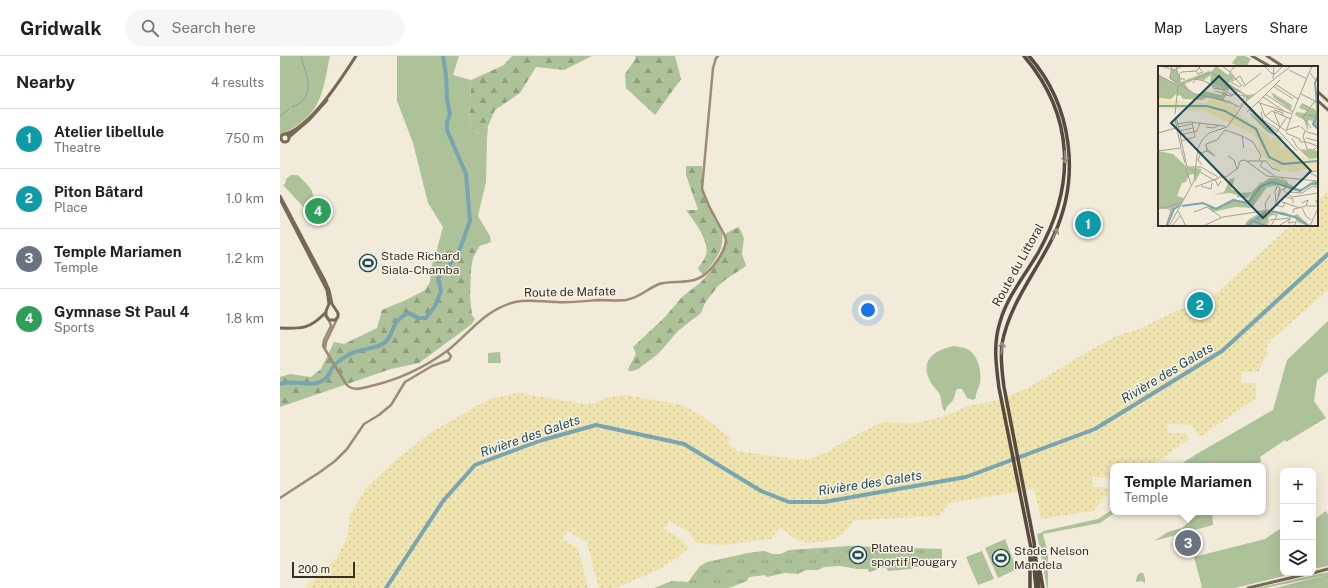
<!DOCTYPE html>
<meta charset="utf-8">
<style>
:root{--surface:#fff;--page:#f6f6f6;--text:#202124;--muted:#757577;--line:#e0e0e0;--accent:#1c4b59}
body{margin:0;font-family:"Public Sans",sans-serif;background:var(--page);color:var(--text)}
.controls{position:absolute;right:12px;bottom:12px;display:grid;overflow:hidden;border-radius:8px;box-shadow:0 4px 16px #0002}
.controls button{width:36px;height:36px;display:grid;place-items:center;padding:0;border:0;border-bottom:1px solid var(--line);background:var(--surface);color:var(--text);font:20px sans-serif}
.scale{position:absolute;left:12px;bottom:10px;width:63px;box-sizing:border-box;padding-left:4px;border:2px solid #362e27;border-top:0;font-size:11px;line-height:14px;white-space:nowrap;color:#362e27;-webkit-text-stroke:3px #faf4e7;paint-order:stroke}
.you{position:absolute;left:588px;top:254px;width:14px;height:14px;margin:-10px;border:3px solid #fff;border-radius:50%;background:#1a73e8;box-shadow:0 0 0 6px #1a73e833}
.badge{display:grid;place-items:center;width:26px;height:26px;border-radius:50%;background:var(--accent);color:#fff;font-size:13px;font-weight:700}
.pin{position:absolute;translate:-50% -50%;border:2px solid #fff;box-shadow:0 1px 4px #0006}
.popup{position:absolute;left:830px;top:407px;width:156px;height:52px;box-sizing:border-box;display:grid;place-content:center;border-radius:8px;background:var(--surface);filter:drop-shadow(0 1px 3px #0005);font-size:13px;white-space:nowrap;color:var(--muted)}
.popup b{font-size:15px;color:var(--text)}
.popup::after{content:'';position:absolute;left:50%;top:100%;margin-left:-8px;border:8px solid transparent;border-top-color:var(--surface)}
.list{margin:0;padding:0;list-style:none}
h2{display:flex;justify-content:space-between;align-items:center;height:52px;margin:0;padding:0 16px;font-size:17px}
h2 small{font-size:13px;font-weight:400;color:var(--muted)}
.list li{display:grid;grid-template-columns:26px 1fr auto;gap:12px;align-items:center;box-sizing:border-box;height:60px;padding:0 16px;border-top:1px solid var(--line)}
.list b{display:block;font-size:15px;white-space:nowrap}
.list p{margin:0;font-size:13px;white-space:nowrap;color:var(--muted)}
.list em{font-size:13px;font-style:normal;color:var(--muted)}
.icon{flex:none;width:22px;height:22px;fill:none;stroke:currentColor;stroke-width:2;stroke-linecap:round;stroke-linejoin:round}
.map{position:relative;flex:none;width:1048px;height:532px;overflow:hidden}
header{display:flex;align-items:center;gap:24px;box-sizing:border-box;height:56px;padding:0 20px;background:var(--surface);border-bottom:1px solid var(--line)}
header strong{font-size:19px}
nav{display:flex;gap:22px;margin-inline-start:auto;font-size:14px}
.search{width:280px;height:36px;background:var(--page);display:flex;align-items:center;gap:10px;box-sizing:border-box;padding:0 14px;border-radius:22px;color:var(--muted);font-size:15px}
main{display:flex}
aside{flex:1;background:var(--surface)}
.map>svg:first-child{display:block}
.green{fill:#aec29a}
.forest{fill:url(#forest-firs)}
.sand{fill:url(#sand-dots)}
.park{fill:url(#park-tufts)}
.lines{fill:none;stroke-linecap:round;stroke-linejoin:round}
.stream{stroke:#79a5b0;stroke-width:1}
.river{stroke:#79a5b0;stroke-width:4}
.secondary{stroke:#9e8b77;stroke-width:2.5}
.primary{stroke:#796858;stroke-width:3}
.highway{stroke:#584a3e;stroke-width:3.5}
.oneway{stroke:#998e82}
.labels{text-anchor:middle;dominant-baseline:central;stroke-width:3;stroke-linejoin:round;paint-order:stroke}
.poi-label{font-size:12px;fill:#362e27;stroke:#faf4e7;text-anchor:start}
.street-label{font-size:12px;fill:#362e27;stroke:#faf4e7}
.water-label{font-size:13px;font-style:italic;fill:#1c4b59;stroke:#faf4e7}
.inset-river{fill:none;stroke:#79a5b0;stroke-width:2}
.inset-road{fill:none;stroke:#a79f92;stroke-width:1}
.view{fill:#1c4b59;fill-opacity:0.15;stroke:#1c4b59;stroke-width:2}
.inset-edge{fill:none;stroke:#362e27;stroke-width:2}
</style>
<header>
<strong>Gridwalk</strong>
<div class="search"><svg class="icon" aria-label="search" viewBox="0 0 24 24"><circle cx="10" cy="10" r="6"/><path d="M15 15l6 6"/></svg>Search here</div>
<nav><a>Map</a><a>Layers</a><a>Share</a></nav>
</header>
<main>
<aside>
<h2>Nearby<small>4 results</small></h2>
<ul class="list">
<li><span class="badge" style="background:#0f9aa8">1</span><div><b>Atelier libellule</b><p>Theatre</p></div><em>750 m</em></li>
<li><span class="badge" style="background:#0f9aa8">2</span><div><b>Piton Bâtard</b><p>Place</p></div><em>1.0 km</em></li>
<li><span class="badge" style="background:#6b7280">3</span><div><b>Temple Mariamen</b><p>Temple</p></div><em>1.2 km</em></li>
<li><span class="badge" style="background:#2e9e5b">4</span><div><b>Gymnase St Paul 4</b><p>Sports</p></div><em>1.8 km</em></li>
</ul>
</aside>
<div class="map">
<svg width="1048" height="532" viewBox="0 0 1048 532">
<defs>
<pattern id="forest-firs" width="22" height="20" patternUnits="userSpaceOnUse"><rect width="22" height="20" fill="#aec29a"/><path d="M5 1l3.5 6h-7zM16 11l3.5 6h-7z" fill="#8e9e7e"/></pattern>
<pattern id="sand-dots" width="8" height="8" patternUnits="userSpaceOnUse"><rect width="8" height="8" fill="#efe3b0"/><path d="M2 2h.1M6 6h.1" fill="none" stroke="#cec397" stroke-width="1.8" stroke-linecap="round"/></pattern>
<pattern id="park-tufts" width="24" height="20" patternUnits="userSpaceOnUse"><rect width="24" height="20" fill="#aec29a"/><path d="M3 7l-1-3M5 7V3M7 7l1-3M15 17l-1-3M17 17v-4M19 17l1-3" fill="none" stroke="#8e9e7e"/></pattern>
</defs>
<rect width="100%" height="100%" fill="#f2ebda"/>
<path class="green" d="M0 0H50C46 17 44 39 34 53 26 65 12 73 0 80Z
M117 0H179L173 19 191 24 189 66 193 74 207 82 206 126 198 160 210 180 211 186C193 192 175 199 157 193L163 171 148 147 133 87 117 45Z
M957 0H965L971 3 966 11H959L952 7Z
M11 119H17L20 121C25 127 38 136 31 145 29 148 26 148 23 148L30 156 29 157 3 129 5 128 6 123Z
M87 197 96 211 88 216 79 203Z
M1048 265V316L1037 324 1034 345 1046 362 1006 386 1005 384 980 401 981 405 977 410H898L915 399 993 354 1007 304Z
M674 290C678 291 683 291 687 293 698 298 702 316 700 327 699 333 695 337 696 342L693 344 687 342 682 333H677C675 336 675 341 673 344 670 349 666 349 665 356 660 349 662 345 660 339 657 333 651 329 649 323 640 303 657 293 674 290Z
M220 296 221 307H208V297Z
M833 453V456H836L820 467 763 478 768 498V532H767L757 478 763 476V475L818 463Z
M1046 455 1048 459V510L1033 513V460L1035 463Z
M910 456H932L933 469 874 485 888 476 902 472 910 465Z
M1003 471V517H1016L955 532H920L922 531 914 501 985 483Z
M725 483 737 513 718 522 705 492Z
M702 495 714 523 698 529 686 501Z
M1048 516V532H995L1047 519 985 532H976Z
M860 517H863L865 522V527L862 525 856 526 857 520Z"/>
<path class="forest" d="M232 0H312L284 14 256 11 240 37 215 54 208 70 207 82 193 74 189 66 191 24 224 9Z
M355 0H395L401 23 375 59 346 32 345 18 356 2Z
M406 110H422V134L442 176C445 194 434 206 423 219L418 213C420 208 424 205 426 199 430 185 414 165 406 154H418L406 119Z
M459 171 464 182 462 198 466 210 445 224 438 230 425 247 421 257 398 275 378 298 358 313 352 315H349L348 313 356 298 353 291 385 261 402 241 421 226 430 216 438 203 446 184V177Z
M200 189 193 202 191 214 190 240 192 259 195 263 192 268 139 307 111 313 0 351V321L10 318 31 321 41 313 54 286 64 288 97 272 102 254 128 243 145 234 150 226 151 212 157 193C172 197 186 194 200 189Z"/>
<path class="sand" d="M1048 135V234L990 285C987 289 985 292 987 297L978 316H962L961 327H976V342L920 381 912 369 888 368 887 377H905L909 383 871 410H833V422L813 421V431H826L829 437 813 455 761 463 754 433 669 447 659 460 579 464 576 462C565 478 556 486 536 486 531 486 525 487 520 485 513 482 506 476 500 471L491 483 442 489 416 487 407 475 389 465 384 473 401 483 409 492 397 502 376 515 335 532H319L307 487 288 475 282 483 298 492 308 532H25L57 502 67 481 70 459 87 431 117 403 150 377 209 343 238 337 304 348 315 347 328 341 347 339 402 349 421 359 450 382 448 387 457 395 515 403H530L547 396 570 382 603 366 636 367 666 360 687 350 719 344 748 332 807 296 836 280 859 273 894 256 907 251 920 254 926 253 930 250 932 248 930 243 1011 169H1037V145Z"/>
<path class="park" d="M568 490 662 493V509L634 511 631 513 608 515 606 511 589 516 588 513H577L560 510 544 511 538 514H526L518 518 505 517 487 521 485 519 469 521 467 525 449 532H374L392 525 408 526 420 510 427 506 468 497 485 495 492 498H501L509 494Z"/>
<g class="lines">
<path class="stream" d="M12 51C38 42 26 19 21 0
M0 60 9 53"/>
<path class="river" d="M0 328C14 323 29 332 42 325 49 322 49 317 53 311 56 306 65 301 70 298 81 292 94 294 104 287 115 280 109 265 129 257L138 262H146L155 250 161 235 158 222 178 198 190 165 186 118 167 74V66L170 58 167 43 166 19 163 0
M106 532 163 445 195 409 259 385 316 369 404 388 481 435 509 446H544L686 421 815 373 942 295 1048 198"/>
<path class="secondary" d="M49 264 51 270 44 284 43 290 66 328C73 336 82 332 91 330 117 324 145 311 167 295 191 276 204 254 235 246 249 243 263 246 277 246 291 247 305 245 319 244 328 244 337 245 346 244 359 242 367 233 379 228 391 224 405 228 417 223 429 219 450 192 445 180L429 150 422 133 433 12 436 2 438 0
M45 293 46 286 57 263
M0 442 40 416 55 405 67 393 84 368 99 359 111 349 125 326 152 310 169 304 171 300 167 295"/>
<path class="primary" d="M972 0 991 11
M987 0 1004 11
M1037 35 1048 45
M1037 44 1048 54
M1 82a4 4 0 1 1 8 0a4 4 0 1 1-8 0Z
M6 78C32 69 61 23 76 0
M9 81 30 63 47 44
M0 140 45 225 49 234 52 248 58 257V261L55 264H49L46 260V255L49 248 47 234 0 143
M0 272C21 273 30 273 45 257
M1033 517 1048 513
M968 532 1031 517"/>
<path class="highway" d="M744 0C795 60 796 130 758 197 745 219 727 241 720 266 713 288 716 309 719 332L753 502 756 532
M749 0C792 49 801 120 774 179 757 215 729 248 722 288 720 303 722 316 724 331L754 486 759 532
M760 515 763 532
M750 532V498"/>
</g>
<defs><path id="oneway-shaft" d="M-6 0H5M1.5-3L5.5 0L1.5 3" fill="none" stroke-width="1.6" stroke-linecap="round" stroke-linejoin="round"/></defs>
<g class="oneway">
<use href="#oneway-shaft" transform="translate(785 101) rotate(88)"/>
<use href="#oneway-shaft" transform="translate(775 178) rotate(-65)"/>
<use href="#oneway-shaft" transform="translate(722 292) rotate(-83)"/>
</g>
<defs>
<symbol id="stadium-ring" viewBox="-11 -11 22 22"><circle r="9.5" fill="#faf4e7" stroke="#1c4b59" stroke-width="1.5"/><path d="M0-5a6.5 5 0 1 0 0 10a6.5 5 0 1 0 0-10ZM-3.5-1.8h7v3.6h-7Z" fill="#1c4b59"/></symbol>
</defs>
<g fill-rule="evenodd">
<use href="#stadium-ring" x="78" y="197" width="20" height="20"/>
<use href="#stadium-ring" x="568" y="489" width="20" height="20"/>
<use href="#stadium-ring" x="711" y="492" width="20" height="20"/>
</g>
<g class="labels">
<g class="poi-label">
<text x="101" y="200">Stade Richard<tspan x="101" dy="14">Siala-Chamba</tspan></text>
<text x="591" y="492">Plateau<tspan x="591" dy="14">sportif Pougary</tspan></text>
<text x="734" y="495">Stade Nelson<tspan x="734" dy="14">Mandela</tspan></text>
</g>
<g class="street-label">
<text transform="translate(738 209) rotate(-61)">Route du Littoral</text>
<text transform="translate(290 236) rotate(-1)">Route de Mafate</text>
</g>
<g class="water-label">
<text transform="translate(887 317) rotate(-31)">Rivière des Galets</text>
<text transform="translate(250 380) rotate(-19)">Rivière des Galets</text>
<text transform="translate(590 427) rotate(-9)">Rivière des Galets</text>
</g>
</g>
<g transform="translate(878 10)">
<rect width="160" height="160" fill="#f2ebda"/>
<path d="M44 0 53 6 58 0 70 9 72 7 77 12 70 17 81 24 84 23 82 25 89 29 97 28 88 35V33L82 41 50 31 44 34 25 33 22 29 19 30V27L13 33 0 32V9L18 18 11 12 14 3 19 4 23 16 51 5ZM47 8 35 13 46 14 53 9 52 15 56 19 70 25 72 22 79 26 75 28 81 26 87 29 88 33 81 40 64 34 67 28 72 30 66 26 63 29 46 25 43 29H40L33 26 26 17ZM160 25V64L154 59 155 55 150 54V66L146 54 137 49 138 46 147 47 149 45 141 42 144 37 158 44 157 35ZM0 85 15 88 29 101 44 103 37 116 36 108 31 109 28 116 24 117 19 130 26 132 22 141 18 140 14 146 11 142 0 143ZM103 116 109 121 94 142 77 141 55 146 50 141V139L59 143 77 133 83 136 91 134 94 126ZM105 145 126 146 135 150 139 148 150 158 148 159 139 156 137 152 116 147 109 153 110 160H86L90 154Z" fill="#aec29a" fill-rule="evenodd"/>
<path d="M113 26 134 39 133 44 116 32ZM143 83 160 85V92L151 93ZM77 112 73 123 83 127 94 126 90 132 79 131V129L72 127 55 129 66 126 72 113ZM111 112H120L139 122 144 123 155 115H160V120L154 119 142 126 121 119 109 121 104 117Z" fill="#aec29a"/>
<path d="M0 33 44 37H49L50 33 59 35 60 39V36L69 37 72 41 75 38 80 42 78 46 110 69 113 76 114 71 126 75 122 81 123 84 127 77 139 89 152 93 160 92V104L145 103 136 106 118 103 101 85V76L95 68 46 45 0 43Z" fill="#efe3b0"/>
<path d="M93 47 111 63 128 74 109 66 92 48Z" fill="#aec29a"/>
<path class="inset-river" d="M159 37 157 17 160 10M0 40H49L67 45 98 63 111 91 125 98 160 95M160 63 155 58 160 48M24 140 45 137 58 143 75 134 90 137 103 120 114 116 142 125 153 118 160 117M113 145 137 151 151 160M97 154 108 146M9 159 16 143 21 140M90 160 95 155 108 160"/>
<path class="inset-road" d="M3 0 16 4 24 0M14 0 12 12 20 17M18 0 21 16M64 0 72 6 77 0M106 0 113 7 117 8 125 0M131 4 149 13M38 5 40 8 45 6 41 2M24 6 38 5 43 0M24 6 21 8 22 13H27M53 6 79 24M72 6 84 20M152 7 160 17M0 9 19 19M115 13 116 0M35 17 38 13 46 15 75 29M117 18 140 33M23 19 37 28 73 36 80 41M55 19V22L68 24M20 20 51 7M83 20 81 21 73 16 82 10 87 19M115 20 135 33M85 21 103 7M79 23 90 32M57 25 69 28M77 28 86 30V34M107 28 135 46M143 28 157 35 145 51M105 31 126 45M65 34 67 29 73 30 79 26M99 36 134 48M100 36 122 14M102 37 107 50 128 65M92 44 103 55 119 65M116 44 125 47V50M89 46 99 37M103 46 105 54 118 62 139 85M116 46 122 61 118 67M17 48 20 20M134 48 154 0M146 49 157 50 159 46M18 50 29 101M107 50 114 45 133 53M145 51 153 62M17 53 23 82M19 58 32 56 67 60M20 61 34 58M48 61 56 62 61 59M122 61 129 51M143 61 149 66 160 69M128 64 142 60M21 65 35 62M128 65 134 49M147 65 145 70 149 83 156 84 159 81M0 67 18 62M128 67 142 73V76H148M22 69 39 65 42 57M84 70 95 76 103 90 101 94M134 72 139 81 149 90M148 72 160 75M23 75 37 71 34 56M148 76 160 80M23 83 27 97M0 85 23 82M49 85 57 90 49 83M43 86 40 94 44 99M43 87 49 85 48 78 59 74 67 64 84 70 86 82M70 90 76 94 79 103M89 95H108L114 102 122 105M105 95 102 100 117 110M29 101H43L60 111M28 102 33 119M159 105 150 106 160 111M42 106 56 114M61 111H68L80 102 82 95 87 94 109 110 160 115M123 112 129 116 127 123M57 113 60 120 63 115M43 120 53 123 54 117M37 121 61 112M125 124 134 131 160 127M131 126 144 127 155 120 160 122M125 132 126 130 135 133V137M118 136 117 126 119 120 122 122 120 130M124 136 142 142M118 139 125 141 127 136M149 140H160L158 134M9 141 24 136M0 142H9L13 145 8 160M144 142 148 150 153 154M108 144 107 138 112 129M112 144 116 142 123 124 128 122M20 145 28 160M36 146 49 141 63 151M135 147 136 143 148 140 150 134 144 137M111 148 119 149 113 160M112 154 133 152M111 157 108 150 112 145M130 157 138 156 136 160M122 159 132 153 130 157M11 160 36 115 40 82 44 74 51 67 69 61 87 36 133 0M14 160 22 150M45 160 65 151 111 144M87 160 93 154 100 156 101 152 102 155 108 144M152 160 160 142"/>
<path class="view" d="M61 10 153 105 105 152 13 57Z"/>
<rect width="160" height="160" class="inset-edge"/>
</g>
</svg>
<div class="controls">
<button>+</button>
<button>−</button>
<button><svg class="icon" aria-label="layers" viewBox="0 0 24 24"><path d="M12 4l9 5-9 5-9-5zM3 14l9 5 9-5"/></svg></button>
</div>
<div class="scale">200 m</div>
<div class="you"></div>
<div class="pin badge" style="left:808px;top:168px;background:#0f9aa8">1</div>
<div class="pin badge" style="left:920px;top:249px;background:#0f9aa8">2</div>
<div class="pin badge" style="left:908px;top:487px;background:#6b7280">3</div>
<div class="popup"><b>Temple Mariamen</b>Temple</div>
<div class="pin badge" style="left:38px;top:155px;background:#2e9e5b">4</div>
</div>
</main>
